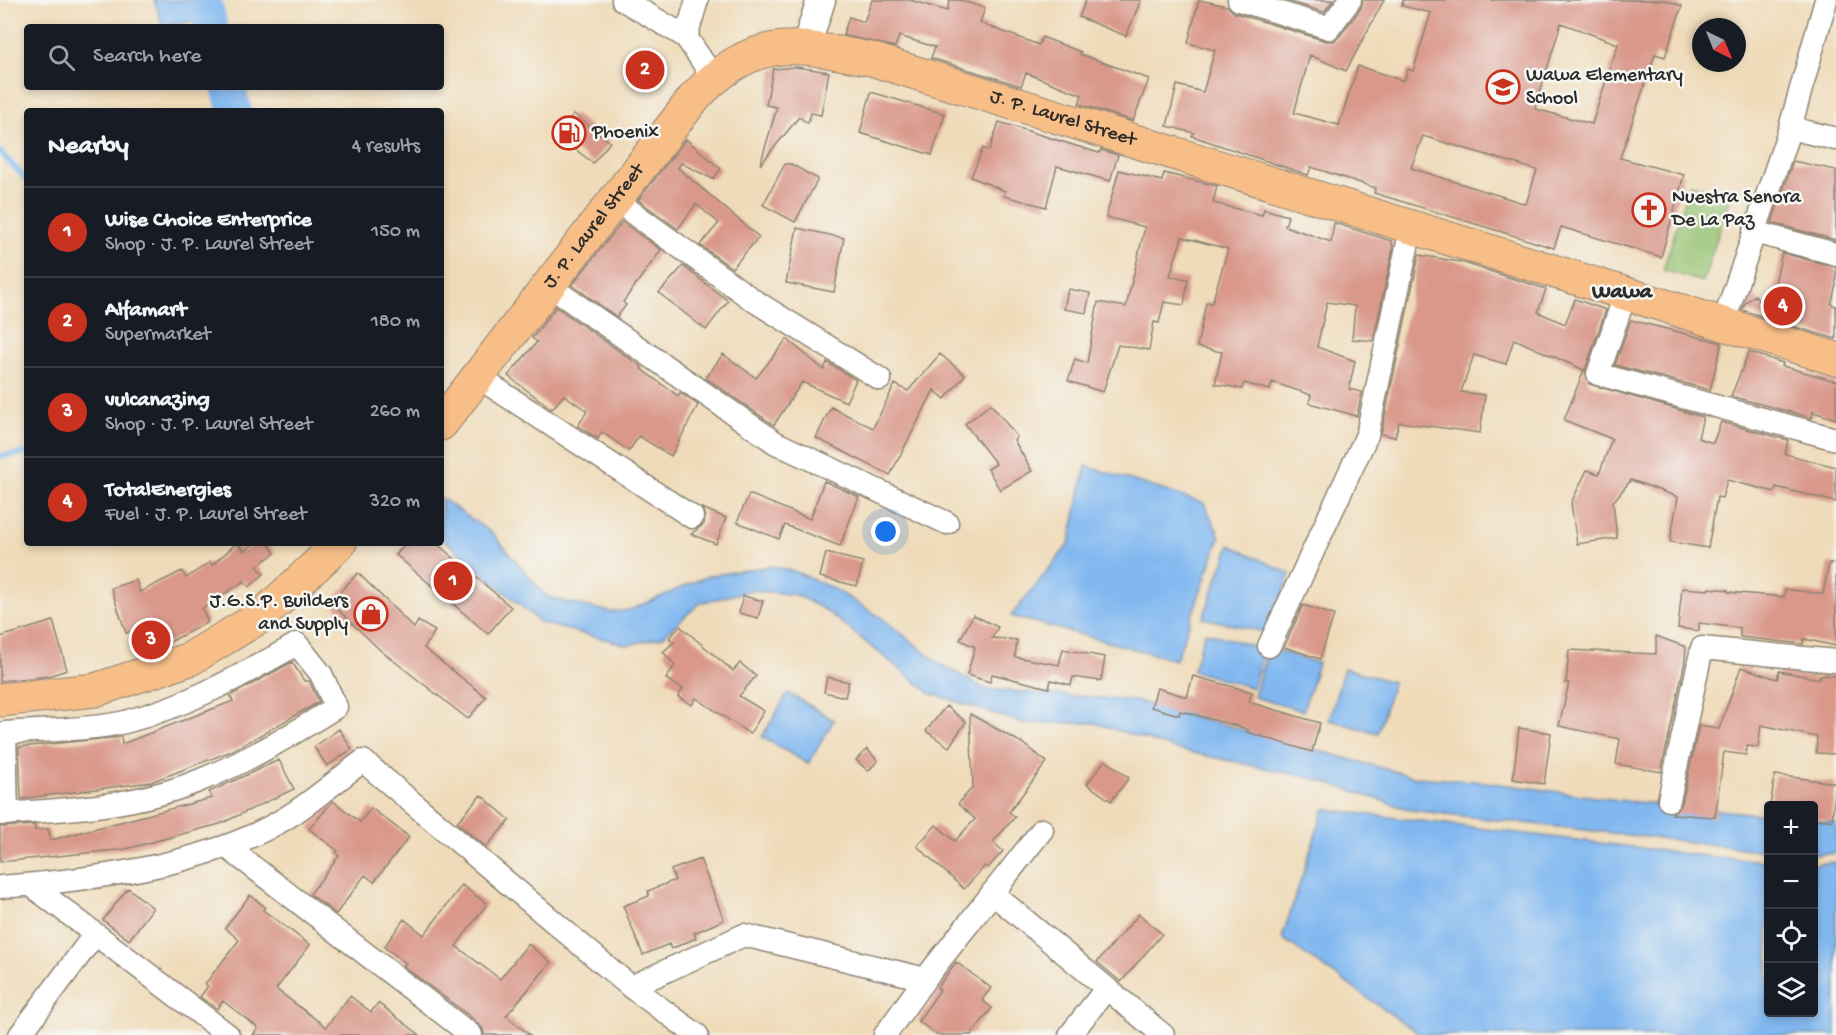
<!DOCTYPE html>
<meta charset="utf-8">
<style>
:root{--surface:#171b24;--page:#20242c;--text:#f1f3f6;--muted:#9ea1a6;--line:#363941;--accent:#c8321e}
body{margin:0;font-family:"Gochi Hand",sans-serif;background:var(--page);color:var(--text)}
.controls{position:absolute;right:18px;bottom:18px;display:grid;overflow:hidden;border-radius:6px;box-shadow:0 3px 9px #0003}
.controls button{width:54px;height:54px;display:grid;place-items:center;padding:0;border:0;border-bottom:2px solid var(--line);background:var(--surface);color:var(--text);font:30px sans-serif}
.compass{position:absolute;left:1692px;top:18px;width:54px;height:54px;border-radius:50%;background:var(--surface);box-shadow:0 3px 9px #0003;rotate:137deg}
.you{position:absolute;left:886px;top:532px;width:21px;height:21px;margin:-15px;border:4px solid #fff;border-radius:50%;background:#1a73e8;box-shadow:0 0 0 9px #1a73e833}
.badge{display:grid;place-items:center;width:39px;height:39px;border-radius:50%;background:var(--accent);color:#fff;font-size:20px;font-weight:700}
.pin{position:absolute;translate:-50% -50%;border:3px solid #fff;box-shadow:0 2px 6px #0006}
.list{margin:0;padding:0;list-style:none}
h2{display:flex;justify-content:space-between;align-items:center;height:78px;margin:0;padding:0 24px;font-size:26px}
h2 small{font-size:20px;font-weight:400;color:var(--muted)}
.list li{display:grid;grid-template-columns:39px 1fr auto;gap:18px;align-items:center;box-sizing:border-box;height:90px;padding:0 24px;border-top:2px solid var(--line)}
.list b{display:block;font-size:22px;white-space:nowrap}
.list p{margin:0;font-size:20px;white-space:nowrap;color:var(--muted)}
.list em{font-size:20px;font-style:normal;color:var(--muted)}
.icon{flex:none;width:33px;height:33px;fill:none;stroke:currentColor;stroke-width:2;stroke-linecap:round;stroke-linejoin:round}
.map{position:relative;flex:none;width:1836px;height:1035px;overflow:hidden}
.search{position:absolute;background:var(--surface);box-shadow:0 3px 9px #0003;left:24px;top:24px;width:420px;height:66px;display:flex;align-items:center;gap:15px;box-sizing:border-box;padding:0 21px;border-radius:6px;color:var(--muted);font-size:22px}
.panel{position:absolute;background:var(--surface);box-shadow:0 3px 9px #0003;left:24px;top:108px;width:420px;height:438px;border-radius:6px}
.map>svg:first-child{display:block}
.green{fill:#94c270;stroke:#60764e;stroke-width:1.5}
.water{fill:#81b8f0;stroke:#56728e;stroke-width:1.5}
.lines{fill:none;stroke-linecap:round;stroke-linejoin:round}
.stream{stroke:#81b8f0;stroke-width:6}
.river{stroke:#81b8f0;stroke-width:34}
.building{fill:#d9988a;fill-rule:evenodd}
.minor-casing{stroke:#8d8372;stroke-width:25}
.tertiary-casing{stroke:#8d8372;stroke-width:31}
.primary-casing{stroke:#8d8372;stroke-width:35}
.minor{stroke:#fff;stroke-width:22}
.tertiary{stroke:#fff;stroke-width:28}
.primary{stroke:#f7be88;stroke-width:33}
.labels{text-anchor:middle;dominant-baseline:central;stroke-width:5;stroke-linejoin:round;paint-order:stroke}
.poi-label{font-size:20px;fill:#2b2b2b;stroke:#f6f6f2;text-anchor:start}
.street-label{font-size:20px;fill:#2b2b2b;stroke:#f6f6f2}
.quarter-label{font-size:22px;font-weight:bold;fill:#2b2b2b;stroke:#f6f6f2}
</style>
<div class="map">
<svg width="1836" height="1035" viewBox="0 0 1836 1035">
<rect width="100%" height="100%" fill="#f6f6f2"/>
<filter id="ink" filterUnits="userSpaceOnUse"><feTurbulence type="fractalNoise" baseFrequency=".0167" numOctaves="2"/><feDisplacementMap in="SourceGraphic" scale="12" xChannelSelector="R" yChannelSelector="G"/><feConvolveMatrix kernelMatrix="1 2 1 2 8 2 1 2 1" color-interpolation-filters="sRGB"/></filter>
<filter id="wash" filterUnits="userSpaceOnUse"><feTurbulence type="fractalNoise" baseFrequency=".008" numOctaves="4" result="noise"/><feDisplacementMap in="SourceGraphic" scale="24" xChannelSelector="R" yChannelSelector="G"/><feGaussianBlur stdDeviation="1.35" result="paint"/><feColorMatrix in="noise" values="0 0 0 0 0 0 0 0 0 0 0 0 0 0 0 0 0 1.4 0 .05"/><feComposite in="paint" operator="in"/></filter>
<g filter="url(#wash)">
<rect width="100%" height="100%" fill="#efdbb9"/>
<path class="green" d="M1690 184 1730 196 1703 282 1663 270Z"/>
<path class="water" d="M154 0H214L190 22 163 26Z
M1086 466 1204 503 1220 537 1176 660 1011 616 1069 544Z
M441 498 492 533 547 597 566 602 611 612 630 610 708 576 771 566 796 572 834 589 882 618 940 664 985 689 1137 701 1415 777 1486 782 1626 801 1768 815V851L1411 810 1316 779 1179 750 1095 723H1023L930 693 825 610 797 595 752 590 700 603 662 637 628 645 541 623 441 537Z
M1230 545 1290 574 1269 633 1203 618Z
M1205 632 1264 649 1253 688 1193 671Z
M1268 648 1318 663 1303 711 1254 697Z
M1344 668 1393 682 1378 733 1329 720Z
M788 693 834 720 808 764 762 737Z
M1324 809 1713 857 1768 861V1012H1814V864L1836 862V1035H1421L1282 938Z
M1814 821 1836 823V853L1814 855Z"/>
<g class="lines">
<path class="stream" d="M0 152 27 180
M0 456 27 453"/>
<path class="river" d="M204 0 211 27
M228 87 235 111"/>
</g>
<g id="blocks">
<path class="building" d="M872 0H910L947 11 950 0H959L985 8 980 23 1039 45 1042 37 1081 52 1080 54 1149 79 1133 121 1079 104 1082 95 1026 73 1021 86 931 58 935 47 899 36 895 47 843 35 849 17 864 22Z
M1086 0H1141L1126 36 1079 17Z
M1199 0 1227 6 1235 13 1326 41H1334L1340 36 1361 8 1363 0H1384L1346 71 1310 55 1294 113 1339 125 1358 66 1404 81 1408 69 1413 71 1431 13 1402 6 1403 0H1665L1682 6 1665 57 1655 54 1620 158 1684 175 1661 257 1561 227 1554 248 1374 193 1376 188 1311 167 1308 175 1192 136 1194 133 1167 126 1177 85 1203 92 1215 50 1188 43ZM1561 23 1618 44 1592 124 1535 109ZM1423 136 1537 170 1526 204 1411 168Z
M1284 0H1333L1324 12Z
M796 67 829 72 821 115 811 113 808 123 799 117 760 165 777 107 766 105 773 69Z
M871 92 945 114 932 155 860 133Z
M574 114 610 142 593 163 557 135Z
M999 122 1099 153 1101 150 1118 155 1110 181 1057 166 1046 207 1004 196 1005 191 971 177 983 148 989 151Z
M686 139 721 169 713 179 681 163 678 168 759 237 732 268 700 245 719 223 696 204 678 229 638 200Z
M1793 161 1836 170V240L1772 223Z
M785 164H791L818 179 795 222 763 205Z
M1119 170 1162 181 1164 173 1217 186 1213 203 1262 215 1264 209 1288 216 1285 226 1331 242 1334 223 1392 241 1393 249 1373 341 1352 339 1355 306 1327 302 1317 347 1355 361 1349 389 1362 392 1357 416 1309 403 1311 395 1272 382 1270 390 1244 383 1242 389 1215 384 1222 352 1197 347 1206 302 1212 303 1228 249 1182 237 1170 276 1188 279 1184 305 1164 302 1159 323 1154 322 1149 350 1118 345 1103 392 1068 381 1075 359 1087 363 1098 302 1126 307 1145 227 1106 217Z
M622 222 661 250 623 302 626 305 617 317 572 285Z
M797 228 844 238 834 292 786 283Z
M1782 253 1836 267V285L1831 304 1836 306V339L1788 325 1795 301 1770 319 1742 310 1745 303 1755 295 1768 313Z
M1419 255 1461 262 1546 289 1538 312 1565 324 1575 299 1606 310 1585 370 1589 384 1703 417 1698 438 1713 443 1721 422 1788 440 1785 454 1836 467V502L1776 487 1775 492 1727 480 1722 498 1717 497 1708 548 1670 542 1678 497 1631 480 1613 502 1617 538 1577 544 1571 503 1587 470 1599 474 1612 439 1564 420 1584 370 1514 339 1506 364 1474 355 1461 392 1485 395 1480 433 1399 422 1395 437 1381 434Z
M683 266 728 301 706 330 659 293Z
M1068 289 1090 293 1086 313 1064 309Z
M556 307 642 367 641 369 678 396 680 393 698 405 671 456 639 436 629 451 602 432 598 439 578 426 587 411 564 395 552 409 508 376 537 342 532 338Z
M1631 320 1722 343 1710 390 1615 365Z
M787 339 824 370 827 362 856 380 846 402 802 382 774 425 706 378 723 354 756 378Z
M1749 352 1783 363 1782 366 1836 381V419L1813 412 1812 418 1731 396Z
M940 354 965 375 945 399 934 390 890 475 816 438 831 407 873 428 895 384 908 391Z
M991 404 1017 437 1014 440 1032 471 1000 490 988 469 996 464 965 424Z
M824 481 859 497 840 546 785 525 779 539 737 522 749 494 810 519Z
M702 508 726 518 716 544 691 534 704 524 705 517Z
M237 543 244 551 255 543H268L275 553 257 566 264 574 249 587 244 581 202 609 208 622 166 644 142 653 134 630 126 633 111 588 136 580 140 592 182 571 186 578 210 562 212 565Z
M406 543H436L511 607 488 634 396 555Z
M826 553 863 562 857 586 820 577Z
M1829 563 1836 564V646L1804 639 1803 644 1740 637V628L1699 623V631L1678 628 1682 588 1708 590 1709 588 1728 590V592L1784 597 1785 589 1823 594Z
M358 573 414 628 418 621 435 631 424 648 486 697 468 719 380 650 330 602Z
M743 596 763 601 758 618 739 613Z
M1303 605 1334 615 1320 659 1284 647Z
M973 615 998 627 992 638 1017 640 1015 657 1059 665 1063 649 1105 657 1101 681 1073 677 1071 685 1051 680 1049 688 992 674 990 682 967 675 975 647 960 640Z
M53 621 67 670 49 676 0 681V637Z
M680 626 733 671 740 663 756 676 739 696 764 711 750 734 696 698 692 705 678 697 683 689 666 679 675 665 663 652 674 642 669 638Z
M1656 636 1686 647 1685 661 1661 772 1616 764 1620 739 1559 726 1569 683H1566L1569 650 1656 654Z
M292 662 304 681H309L319 702 232 751 151 782 21 799 19 747 121 737 122 744 233 701 230 696Z
M1741 667 1777 679 1779 671 1819 679 1820 675 1836 676V754L1816 753 1817 737 1761 725 1758 747 1747 746 1746 755 1724 752 1715 817 1672 814 1682 803 1699 726 1719 729Z
M1193 676 1252 692 1249 702 1320 723 1312 752 1247 732 1248 729 1180 711 1179 715 1151 707 1157 688 1187 697Z
M827 677 849 682 845 697 824 692Z
M946 706 966 722 949 747 926 731Z
M970 714 1022 743 1047 762 1009 812 1015 817 993 842 1003 851 988 868 985 866 964 889 917 846 936 825 955 841 975 819 958 804 973 787Z
M1519 728 1551 733 1544 784 1513 779Z
M339 729 352 749 327 766 314 747Z
M867 749 878 761 868 771 856 760Z
M279 760 294 789 220 824 126 849 0 862V827L35 825V830L48 829 51 840 212 798 209 792Z
M1105 760 1129 778 1111 801 1087 784Z
M1775 775 1836 783 1832 821 1814 818V806H1770Z
M481 795 510 820 486 847 457 822Z
M333 801 360 822 371 808 409 837 374 882 365 875 336 914 310 894 339 856 336 853 338 851 309 829Z
M700 859 724 920 694 933 696 938 671 949 669 944 643 955 623 906 649 896 648 891 675 880 671 870Z
M462 885 487 904 456 946 500 979 528 944 551 962 506 1016 530 1035H484L483 1029 472 1018 403 966 406 963 384 947 404 919 424 935Z
M128 888 153 908 129 940 103 920Z
M250 895 265 907 263 910 310 945 276 989 326 1027 350 996 371 1012 378 1003 420 1035H253L258 1028 223 1001 217 1009 200 997 208 986 205 984 239 940 225 928Z
M1139 914 1162 934 1121 982 1097 962Z
M956 962 991 988 982 1000 992 1008 971 1035H937L918 1021 940 990 937 988Z"/>
</g>
</g>
<g filter="url(#ink)">
<use href="#blocks" fill-opacity="0" stroke="#8d8372" stroke-width="1.5"/>
<g class="lines">
<defs>
<path id="minor" d="M623 0 686 37 713 77
M1239 0 1329 28 1350 0
M686 37 697 0
M1790 128 1836 139
M615 200 753 300 880 379
M1754 232 1836 254
M548 285 776 443 947 523
M1625 295 1598 374 1836 439
M1723 324 1790 128 1826 0
M478 377 692 517
M1269 646 1367 435 1411 228
M1669 800 1702 648 1836 661
M0 814C67 810 140 806 203 779 250 760 293 734 336 707L321 674 297 644C241 676 187 706 125 722 93 730 40 730 5 733L7 814
M227 847 471 1035
M31 885 228 1035
M0 887C82 881 197 866 270 827 303 810 333 783 363 761L631 987 697 1035
M992 893 1163 1035
M631 987 744 935 925 979
M20 1035 95 934
M885 1035 925 979 1042 830
M1070 1035 1106 989"/>
<path id="tertiary" d="M806 47 821 0"/>
<g id="primary">
<path id="s1" d="M441 424 694 98C755 34 792 44 871 59L1836 359"/>
<path d="M0 700 95 690 190 659 263 615 340 543"/>
</g>
</defs>
<use href="#minor" class="minor-casing"/>
<use href="#tertiary" class="tertiary-casing"/>
<use href="#primary" class="primary-casing"/>
<use href="#minor" class="minor"/>
<use href="#tertiary" class="tertiary"/>
<use href="#primary" class="primary"/>
</g>
</g>
<defs>
<symbol id="school-ring" viewBox="-11 -11 22 22"><circle r="9.5" fill="#f6f6f2" stroke="#c8321e" stroke-width="1.5"/><path d="M0-5L7-2L0 1L-7-2ZM-4 1L0 2.5L4 1V4Q0 6-4 4Z" fill="#c8321e"/></symbol>
<symbol id="fuel-ring" viewBox="-11 -11 22 22"><circle r="9.5" fill="#f6f6f2" stroke="#c8321e" stroke-width="1.5"/><path d="M-5.5-6h7V0h2V4h1.3V-2.5L3-4.5l.8-.8L6-3V5H2.5V1h-1V6h-7ZM-4.2-4.7v3.2H.2V-4.7Z" fill="#c8321e"/></symbol>
<symbol id="church-ring" viewBox="-11 -11 22 22"><circle r="9.5" fill="#f6f6f2" stroke="#c8321e" stroke-width="1.5"/><path d="M-1.2-6h2.4v3.5h3.3v2.4h-3.3V6h-2.4V-.1h-3.3v-2.4h3.3Z" fill="#c8321e"/></symbol>
<symbol id="shop-ring" viewBox="-11 -11 22 22"><circle r="9.5" fill="#f6f6f2" stroke="#c8321e" stroke-width="1.5"/><path d="M-5-2.5h2.3a2.7 3.5 0 0 1 5.4 0H5L5.5 6h-11ZM-1.5-2.5h3a1.5 2.3 0 0 0-3 0Z" fill="#c8321e"/></symbol>
</defs>
<g fill-rule="evenodd">
<use href="#school-ring" x="1484" y="68" width="38" height="38"/>
<use href="#fuel-ring" x="550" y="114" width="38" height="38"/>
<use href="#church-ring" x="1630" y="191" width="38" height="38"/>
<use href="#shop-ring" x="352" y="595" width="38" height="38"/>
</g>
<g class="labels">
<g class="poi-label">
<text x="1526" y="76">Wawa Elementary<tspan x="1526" dy="23">School</tspan></text>
<text x="592" y="133">Phoenix</text>
<text x="1672" y="198">Nuestra Senora<tspan x="1672" dy="23">De La Paz</tspan></text>
<text x="348" y="602" text-anchor="end">J.G.S.P. Builders<tspan x="348" dy="23">and Supply</tspan></text>
</g>
<g class="street-label">
<text stroke="none"><textPath href="#s1" startOffset="807">J. P. Laurel Street</textPath></text>
<text stroke="none"><textPath href="#s1" startOffset="250">J. P. Laurel Street</textPath></text>
</g>
<g class="quarter-label">
<text x="1622" y="293">Wawa</text>
</g>
</g>
</svg>
<div class="controls">
<button>+</button>
<button>−</button>
<button><svg class="icon" aria-label="locate" viewBox="0 0 24 24"><circle cx="12" cy="12" r="6"/><path d="M12 2v4M12 18v4M2 12h4M18 12h4"/></svg></button>
<button><svg class="icon" aria-label="layers" viewBox="0 0 24 24"><path d="M12 4l9 5-9 5-9-5zM3 14l9 5 9-5"/></svg></button>
</div>
<svg class="compass" viewBox="-18 -18 36 36"><path d="M0-13l5 13h-10z" fill="#e53935"/><path d="M0 13l5-13h-10z" fill="#9ea1a6"/></svg>
<div class="you"></div>
<div class="pin badge" style="left:453px;top:581px">1</div>
<div class="pin badge" style="left:645px;top:70px">2</div>
<div class="pin badge" style="left:151px;top:640px">3</div>
<div class="pin badge" style="left:1783px;top:306px">4</div>
<div class="search"><svg class="icon" aria-label="search" viewBox="0 0 24 24"><circle cx="10" cy="10" r="6"/><path d="M15 15l6 6"/></svg>Search here</div>
<section class="panel">
<h2>Nearby<small>4 results</small></h2>
<ul class="list">
<li><span class="badge">1</span><div><b>Wise Choice Enterprice</b><p>Shop · J. P. Laurel Street</p></div><em>150 m</em></li>
<li><span class="badge">2</span><div><b>Alfamart</b><p>Supermarket</p></div><em>180 m</em></li>
<li><span class="badge">3</span><div><b>vulcanazing</b><p>Shop · J. P. Laurel Street</p></div><em>260 m</em></li>
<li><span class="badge">4</span><div><b>TotalEnergies</b><p>Fuel · J. P. Laurel Street</p></div><em>320 m</em></li>
</ul>
</section>
</div>
